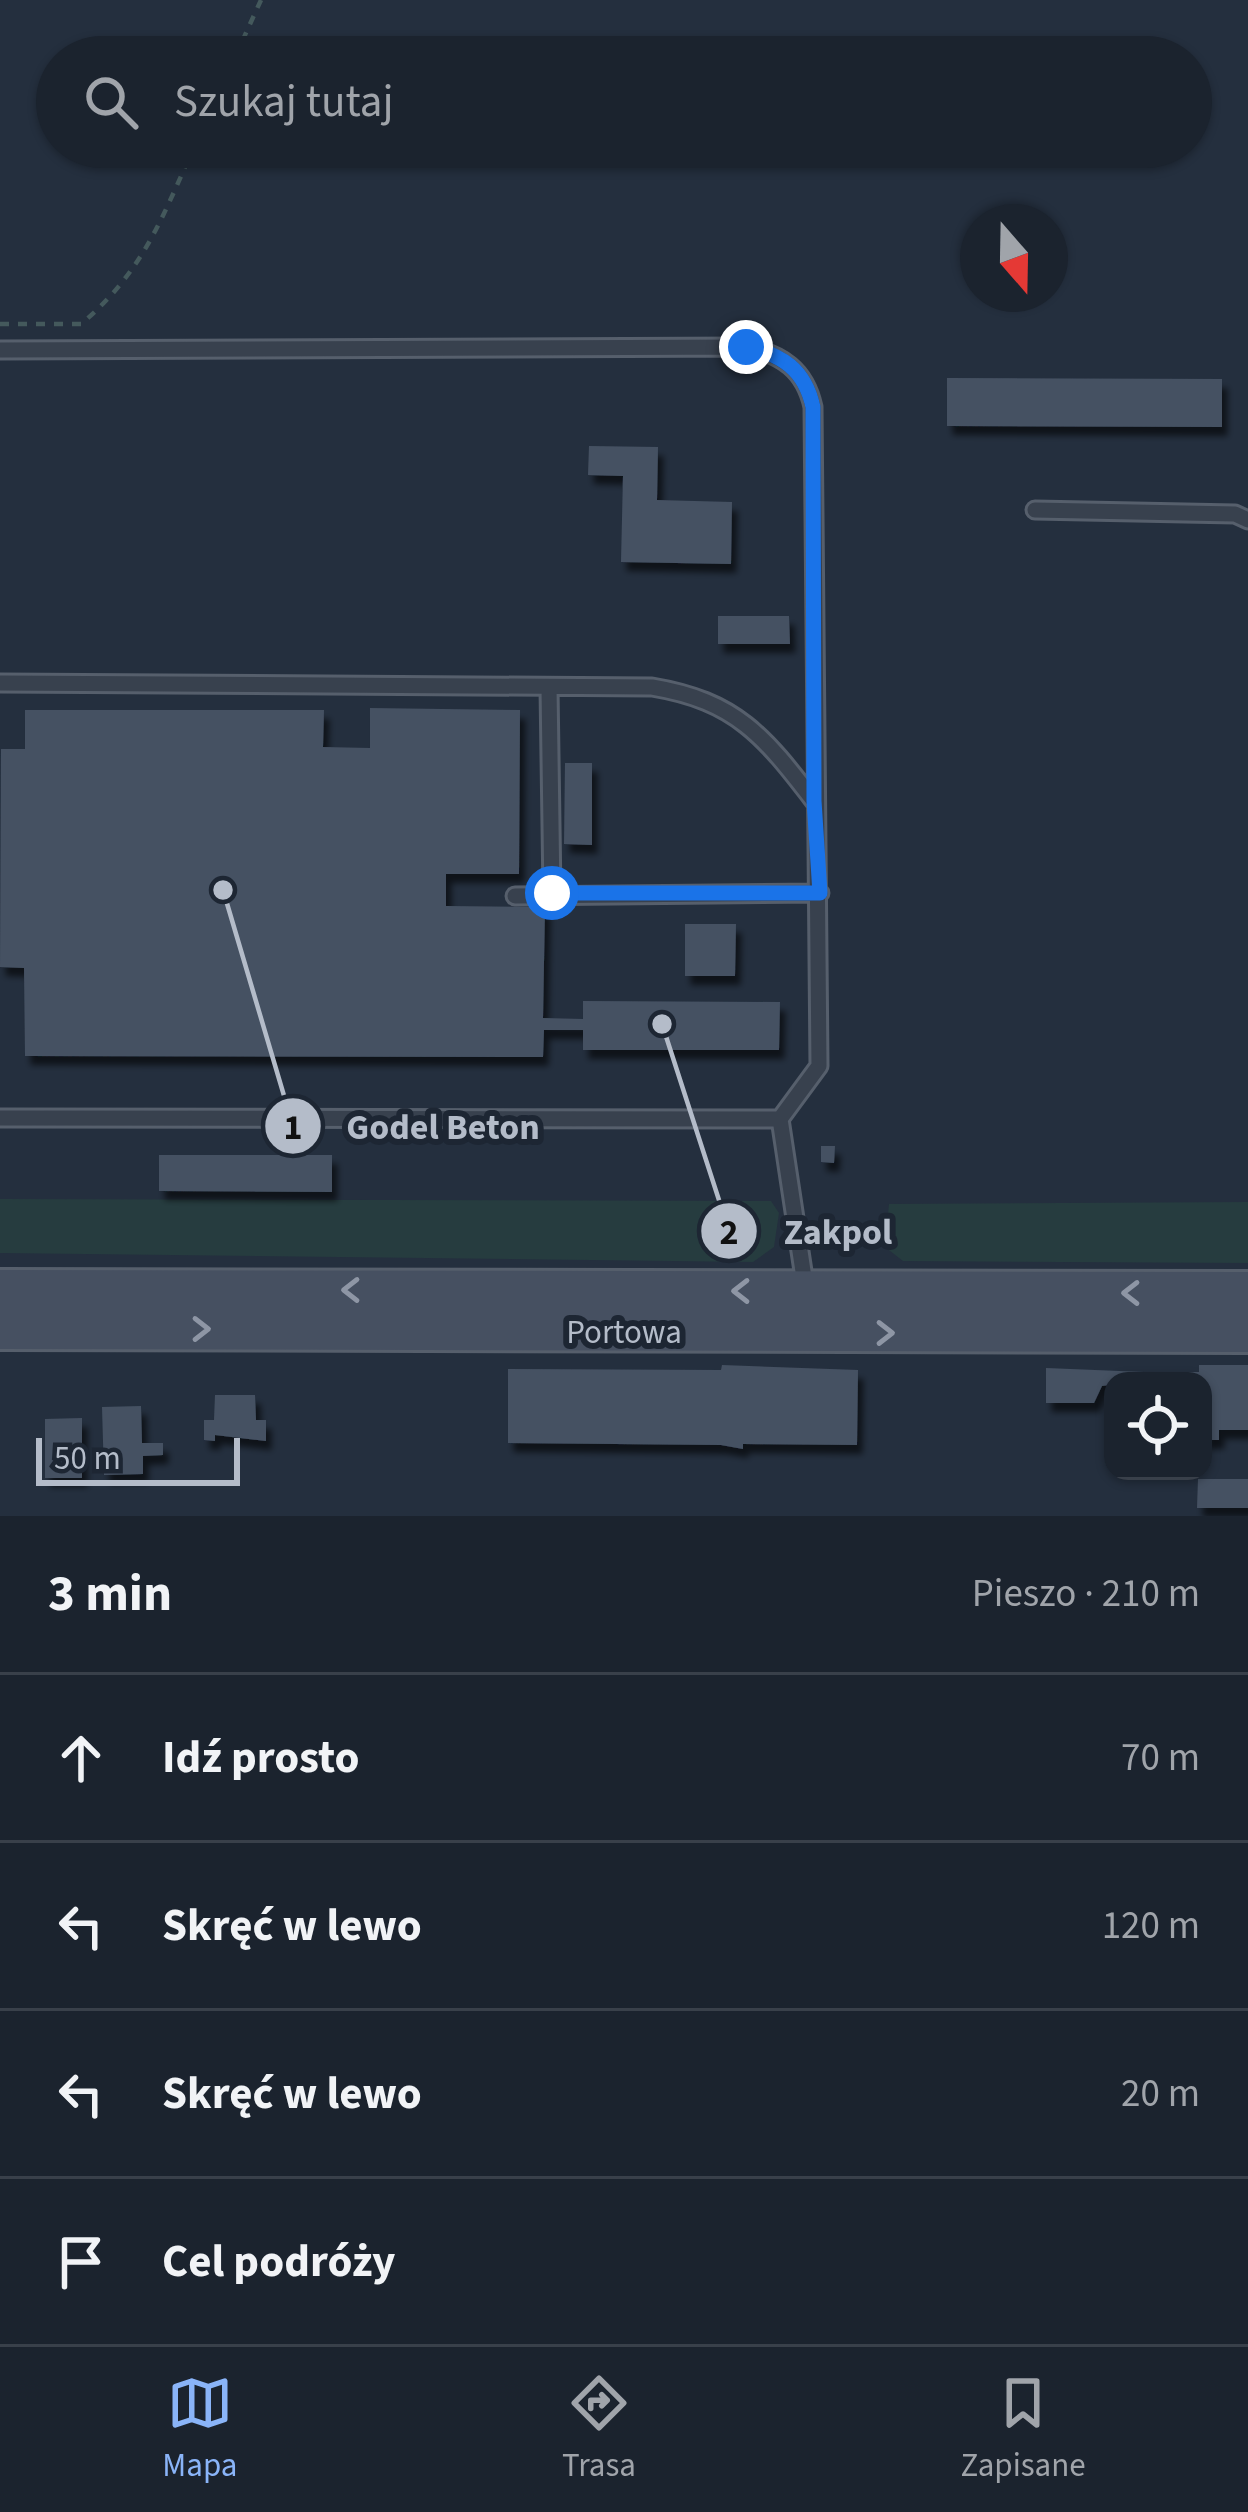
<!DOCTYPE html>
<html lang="pl">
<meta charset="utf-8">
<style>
:root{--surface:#1b232e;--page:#242b36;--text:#f1f3f6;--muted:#a0a4aa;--line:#39404a;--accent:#8ab4f8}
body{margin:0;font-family:"Source Sans 3",sans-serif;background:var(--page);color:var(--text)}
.controls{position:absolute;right:36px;bottom:36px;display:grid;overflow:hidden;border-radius:24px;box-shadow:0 3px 9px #0004}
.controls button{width:108px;height:108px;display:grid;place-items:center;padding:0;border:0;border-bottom:3px solid var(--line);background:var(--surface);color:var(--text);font:60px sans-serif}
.compass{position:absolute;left:960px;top:204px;width:108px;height:108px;border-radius:50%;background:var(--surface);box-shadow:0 3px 9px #0004;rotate:160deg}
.scale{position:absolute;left:36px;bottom:30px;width:204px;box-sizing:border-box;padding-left:12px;border:6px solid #b4bcc9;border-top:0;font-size:33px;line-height:42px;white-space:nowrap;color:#b4bcc9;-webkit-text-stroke:9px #1d2633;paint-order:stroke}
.stop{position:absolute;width:36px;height:36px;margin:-27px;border:9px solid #1a73e8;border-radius:50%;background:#fff}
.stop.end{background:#1a73e8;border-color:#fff;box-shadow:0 3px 12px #0008}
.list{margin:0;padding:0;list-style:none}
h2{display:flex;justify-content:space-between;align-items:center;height:156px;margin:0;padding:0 48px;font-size:51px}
h2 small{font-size:39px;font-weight:400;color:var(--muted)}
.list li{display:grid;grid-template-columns:78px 1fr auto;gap:36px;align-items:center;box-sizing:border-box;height:168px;padding:0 48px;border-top:3px solid var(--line)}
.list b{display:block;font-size:45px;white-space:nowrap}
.list em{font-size:39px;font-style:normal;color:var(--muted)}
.icon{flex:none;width:66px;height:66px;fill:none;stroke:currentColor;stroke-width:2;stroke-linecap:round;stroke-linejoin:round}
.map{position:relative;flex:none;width:1248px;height:1516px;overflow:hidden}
.search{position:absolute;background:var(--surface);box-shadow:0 3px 9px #0004;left:36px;right:36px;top:36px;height:132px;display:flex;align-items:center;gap:30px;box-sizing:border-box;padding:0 42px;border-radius:66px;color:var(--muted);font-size:45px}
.sheet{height:828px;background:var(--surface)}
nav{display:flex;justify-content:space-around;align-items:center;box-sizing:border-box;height:168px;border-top:3px solid var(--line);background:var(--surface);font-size:33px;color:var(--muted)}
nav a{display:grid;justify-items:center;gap:6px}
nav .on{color:var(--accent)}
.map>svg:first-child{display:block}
.green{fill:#263c3f}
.building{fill:#455162;filter:url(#shadow)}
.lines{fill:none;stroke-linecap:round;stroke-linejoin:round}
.lane-casing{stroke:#565f6c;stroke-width:21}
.secondary-casing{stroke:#565f6c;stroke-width:48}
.path{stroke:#44595c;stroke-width:4.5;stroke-dasharray:9 9;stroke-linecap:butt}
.lane{stroke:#38414e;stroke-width:15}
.secondary{stroke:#465061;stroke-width:42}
.oneway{stroke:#8e96a5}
.route{stroke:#1a73e8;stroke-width:15}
.labels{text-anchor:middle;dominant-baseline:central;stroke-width:12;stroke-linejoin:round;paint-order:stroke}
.street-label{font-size:33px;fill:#b4bcc9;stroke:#1d2633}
.leader{fill:none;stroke:#b4bcc9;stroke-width:4.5}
.callout-dot{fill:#b4bcc9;stroke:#1d2633;stroke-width:4.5}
.mark-label{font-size:36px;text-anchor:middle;font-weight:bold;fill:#111}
.callout-label{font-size:36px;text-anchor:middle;font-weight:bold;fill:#b4bcc9;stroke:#1d2633;stroke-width:12;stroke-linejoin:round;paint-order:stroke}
</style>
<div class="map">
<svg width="1248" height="1516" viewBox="0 0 1248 1516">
<defs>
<filter id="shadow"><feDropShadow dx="5.5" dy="9" stdDeviation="3" flood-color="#0009"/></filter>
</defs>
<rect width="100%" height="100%" fill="#242f3e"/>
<path class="green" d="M0 1199 771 1201 779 1213 774 1247 753 1262 0 1253Z
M1248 1202V1263L903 1261 885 1247 889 1204Z"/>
<path class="building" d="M947 378 1222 379V427L947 426Z
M589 446 658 447 657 500 732 502 731 564 621 562 623 476 588 475Z
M718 616H789L790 644H718Z
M370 708 520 710 519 874H446V906L545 907 543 1018 583 1019V1001L780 1002 779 1050H583V1030H544L543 1057 25 1056 24 968 0 967 1 749H25V710H324L323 747 370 748Z
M565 763H592V845L564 844Z
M685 924H736L735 976H685Z
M821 1146H835L834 1163 821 1162Z
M159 1155H332V1192L159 1191Z
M722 1365 858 1370 857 1445 743 1444V1449L721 1445 508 1443V1369L721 1370Z
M1199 1365H1248V1430H1219V1440H1203V1381H1174V1372H1199Z
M1046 1368 1144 1372V1381L1102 1386 1094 1403H1046Z
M215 1395H255L256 1420H266V1441L215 1435V1441L204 1440V1420H214Z
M141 1406 142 1443H163V1455L143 1456V1474L104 1475 102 1407Z
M82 1418V1478H45V1419Z
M1198 1479H1248V1508H1197Z"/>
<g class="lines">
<defs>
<path id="lane" d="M0 350 745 347C782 354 805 370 813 407L819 1066 780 1119 806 1291
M1035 510 1235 514 1248 520
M0 683 652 687C736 701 764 736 814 801
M549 688 552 894
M515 896 820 893
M0 1118 780 1119"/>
<path id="secondary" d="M0 1291 1248 1293
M0 1328 1248 1331"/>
</defs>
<use href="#lane" class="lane-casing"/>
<use href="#secondary" class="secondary-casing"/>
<path class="path" d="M235 57 261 0
M0 324H81C143 272 162 218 194 147"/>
<use href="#lane" class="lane"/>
<use href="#secondary" class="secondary"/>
</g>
<defs><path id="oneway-chevron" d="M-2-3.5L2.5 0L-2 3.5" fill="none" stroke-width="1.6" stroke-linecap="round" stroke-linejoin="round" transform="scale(3)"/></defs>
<g class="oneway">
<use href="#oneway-chevron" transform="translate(351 1290) rotate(-180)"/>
<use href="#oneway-chevron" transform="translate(741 1291) rotate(180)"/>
<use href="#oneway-chevron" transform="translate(1131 1293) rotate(-180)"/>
<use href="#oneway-chevron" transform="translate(201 1329)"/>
<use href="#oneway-chevron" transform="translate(885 1333)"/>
</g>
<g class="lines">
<path class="route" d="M552 893H820L814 801 813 407C805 370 782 354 746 347"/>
</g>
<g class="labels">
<g class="street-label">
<text x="624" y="1332">Portowa</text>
</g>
</g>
<path class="leader" d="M223 890L293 1126M662 1024L729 1231"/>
<g class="callout-dot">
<circle cx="223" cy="890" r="12"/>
<circle cx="662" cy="1024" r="12"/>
<circle cx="293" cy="1126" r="30"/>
<circle cx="729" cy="1231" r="30"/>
</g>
<g class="mark-label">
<text x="293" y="1139">1</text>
<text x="729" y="1244">2</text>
</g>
<g class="callout-label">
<text x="443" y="1139">Godel Beton</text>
<text x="838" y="1244">Zakpol</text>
</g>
</svg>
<div class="controls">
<button><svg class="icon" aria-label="locate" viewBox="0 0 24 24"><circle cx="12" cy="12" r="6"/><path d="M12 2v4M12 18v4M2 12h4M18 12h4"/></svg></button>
</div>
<svg class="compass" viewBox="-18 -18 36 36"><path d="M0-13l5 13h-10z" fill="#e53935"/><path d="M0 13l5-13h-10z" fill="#a0a4aa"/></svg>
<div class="scale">50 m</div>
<div class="stop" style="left:552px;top:893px"></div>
<div class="stop end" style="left:746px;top:347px"></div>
<div class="search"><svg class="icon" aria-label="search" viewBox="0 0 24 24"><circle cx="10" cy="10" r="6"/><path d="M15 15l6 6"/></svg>Szukaj tutaj</div>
</div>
<section class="sheet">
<h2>3 min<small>Pieszo · 210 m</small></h2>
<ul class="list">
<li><svg class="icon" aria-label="ahead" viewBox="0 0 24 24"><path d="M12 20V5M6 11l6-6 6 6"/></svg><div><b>Idź prosto</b></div><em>70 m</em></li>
<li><svg class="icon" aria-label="left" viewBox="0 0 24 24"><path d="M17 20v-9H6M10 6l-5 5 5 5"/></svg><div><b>Skręć w lewo</b></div><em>120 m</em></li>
<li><svg class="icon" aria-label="left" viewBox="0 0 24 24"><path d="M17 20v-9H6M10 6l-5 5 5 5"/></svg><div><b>Skręć w lewo</b></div><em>20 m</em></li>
<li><svg class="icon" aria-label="arrive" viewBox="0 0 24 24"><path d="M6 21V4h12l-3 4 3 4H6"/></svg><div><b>Cel podróży</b></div></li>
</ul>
</section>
<nav>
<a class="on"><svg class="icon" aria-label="map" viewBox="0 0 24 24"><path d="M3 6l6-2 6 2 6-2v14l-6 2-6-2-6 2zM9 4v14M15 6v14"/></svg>Mapa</a>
<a><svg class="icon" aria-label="directions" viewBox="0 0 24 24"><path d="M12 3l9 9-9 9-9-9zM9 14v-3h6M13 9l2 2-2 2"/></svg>Trasa</a>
<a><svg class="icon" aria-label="saved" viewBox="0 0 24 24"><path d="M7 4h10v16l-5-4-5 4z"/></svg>Zapisane</a>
</nav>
